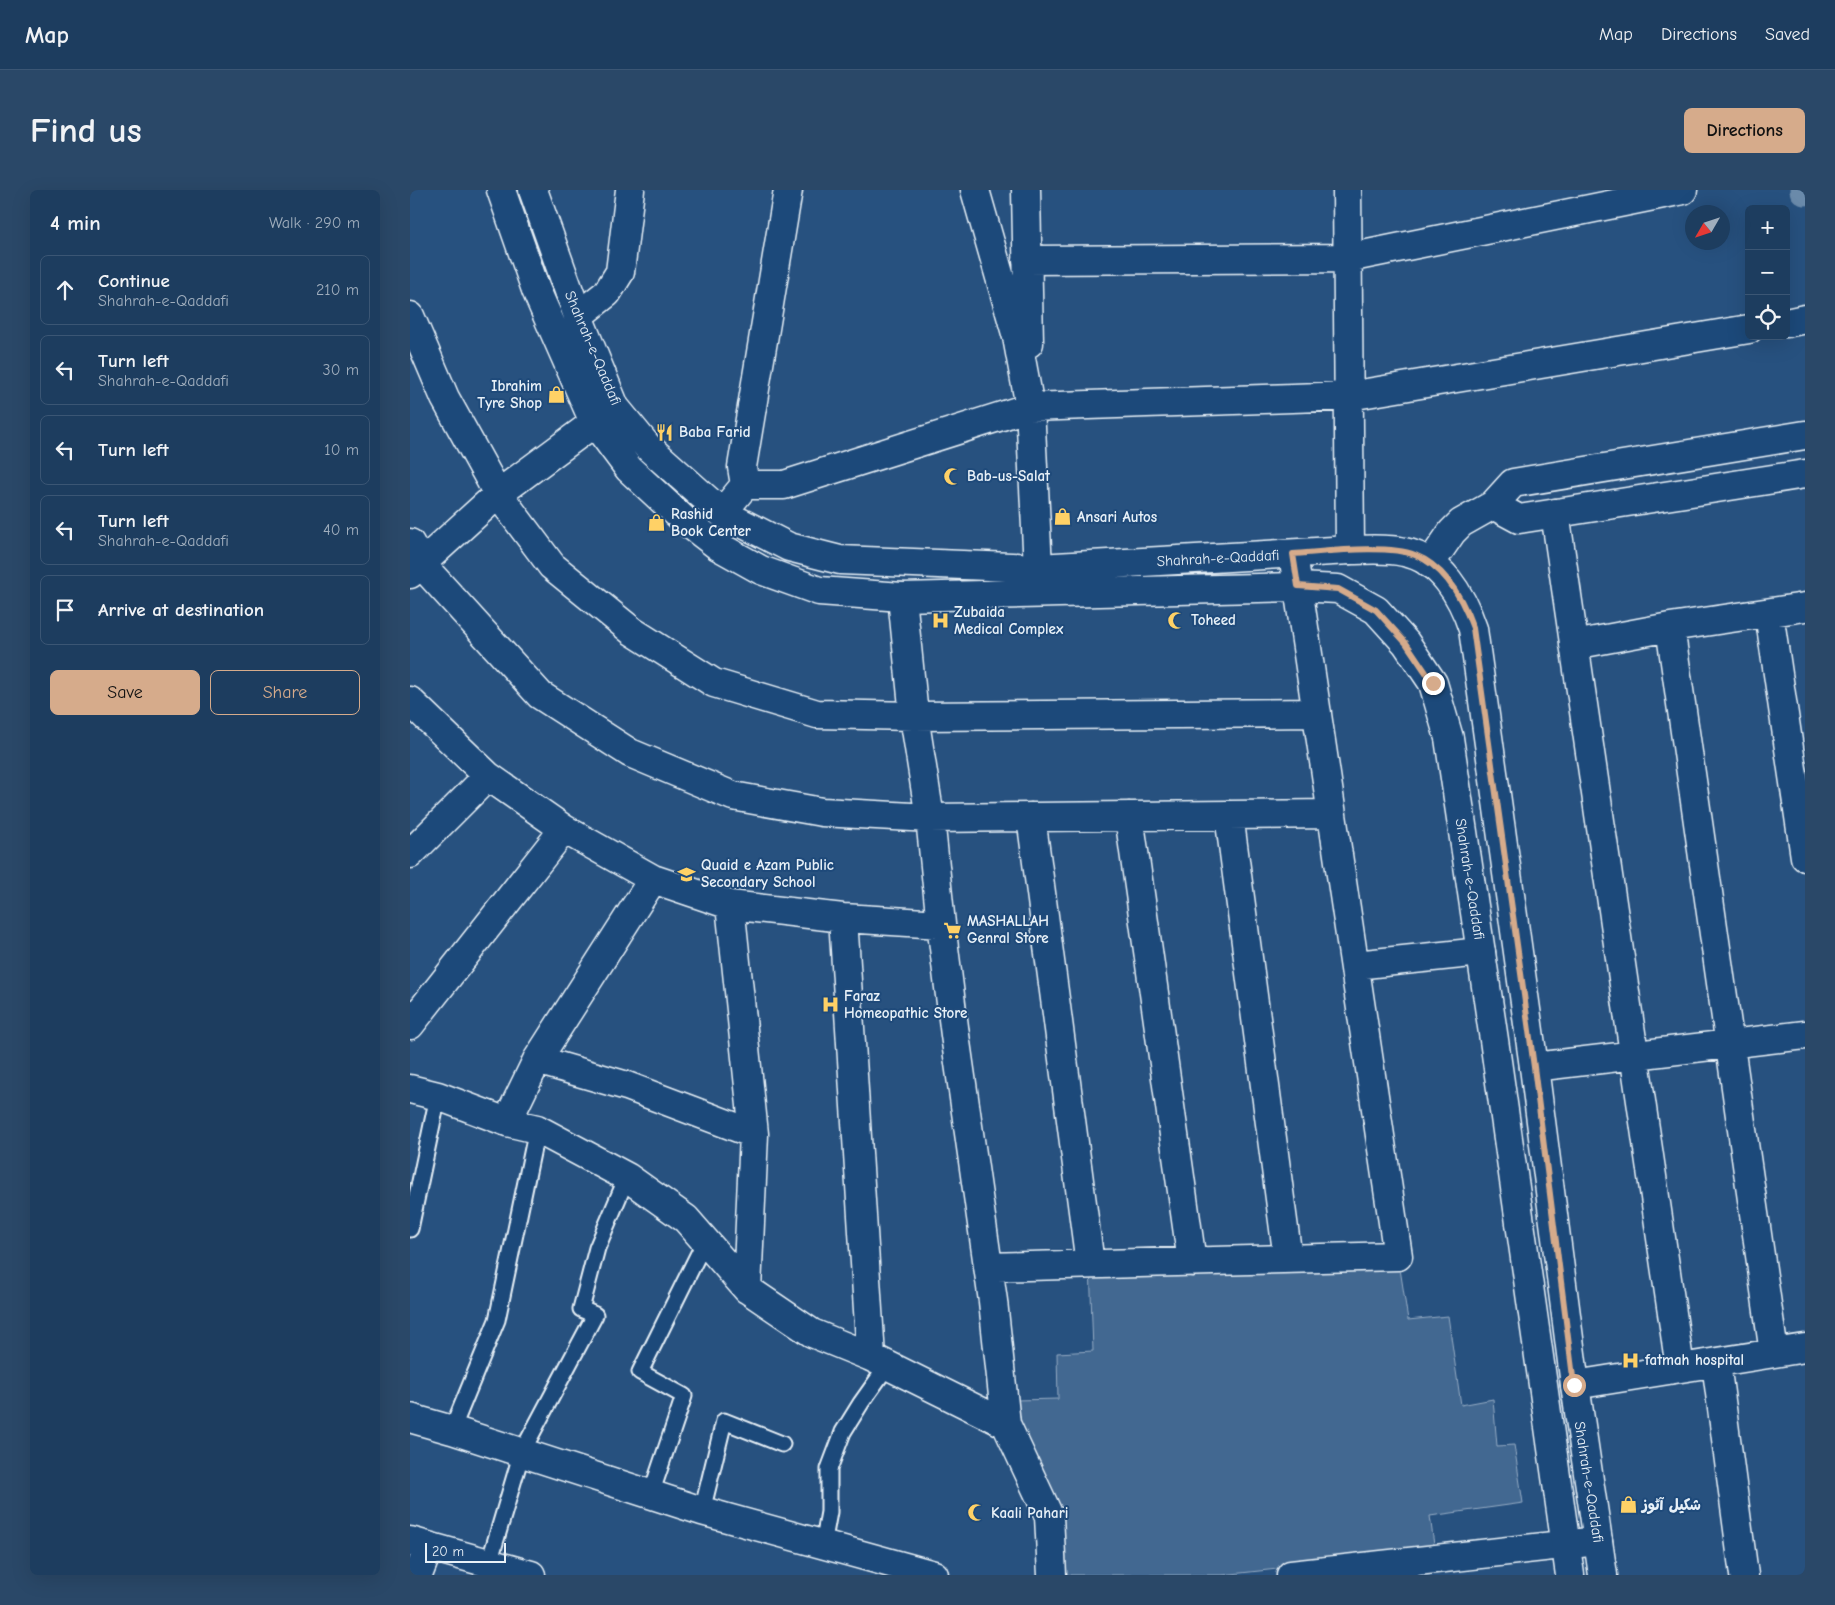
<!DOCTYPE html>
<meta charset="utf-8">
<style>
:root{--surface:#1d3d5f;--page:#2a4868;--text:#f1f3f6;--muted:#a0aebd;--line:#3b5674;--accent:#d6ab8b}
body{margin:0;font-family:"Comic Neue","Playpen Sans Arabic",sans-serif;background:var(--page);color:var(--text)}
.controls{position:absolute;right:15px;top:15px;display:grid;overflow:hidden;border-radius:8px;box-shadow:0 5px 20px #0002}
.controls button{width:45px;height:45px;display:grid;place-items:center;padding:0;border:0;border-bottom:1px solid var(--line);background:var(--surface);color:var(--text);font:25px sans-serif}
.compass{position:absolute;left:1275px;top:15px;width:45px;height:45px;border-radius:50%;background:var(--surface);box-shadow:0 5px 20px #0002;rotate:231deg}
.scale{position:absolute;left:15px;bottom:12px;width:81px;box-sizing:border-box;padding-left:5px;border:2px solid #e8f1f8;border-top:0;font-size:14px;line-height:18px;white-space:nowrap;color:#e8f1f8;-webkit-text-stroke:4px #1f4a7a;paint-order:stroke}
.stop{position:absolute;width:15px;height:15px;margin:-11px;border:4px solid #d6ab8b;border-radius:50%;background:#fff}
.stop.end{background:#d6ab8b;border-color:#fff;box-shadow:0 1px 5px #0008}
.list{margin:0;padding:0;list-style:none}
h2{display:flex;justify-content:space-between;align-items:center;height:65px;margin:0;padding:0 20px;font-size:21px}
h2 small{font-size:16px;font-weight:400;color:var(--muted)}
.list li{display:grid;grid-template-columns:32px 1fr auto;gap:15px;align-items:center;box-sizing:border-box;height:70px;margin:0 10px 10px;padding:0 10px;border:1px solid var(--line);border-radius:8px}
.list b{display:block;font-size:19px;white-space:nowrap}
.list p{margin:0;font-size:16px;white-space:nowrap;color:var(--muted)}
.list em{font-size:16px;font-style:normal;color:var(--muted)}
.actions{display:flex;gap:10px;padding:15px 20px}
.actions a{flex:1;padding:11px 0;border:1px solid var(--accent);border-radius:8px;text-align:center;font-size:18px;color:var(--accent)}
.actions .main{background:var(--accent);color:#111}
.icon{flex:none;width:28px;height:28px;fill:none;stroke:currentColor;stroke-width:2;stroke-linecap:round;stroke-linejoin:round}
.map{position:relative;flex:none;width:1395px;height:1385px;overflow:hidden;border-radius:8px}
header{display:flex;align-items:center;gap:30px;box-sizing:border-box;height:70px;padding:0 25px;background:var(--surface);border-bottom:1px solid var(--line)}
header strong{font-size:24px}
nav{display:flex;gap:28px;margin-inline-start:auto;font-size:18px}
.intro{display:flex;align-items:center;justify-content:space-between;box-sizing:border-box;height:120px;padding:0 30px}
h1{margin:0;font-size:35px}
.button{padding:12px 22px;border-radius:8px;background:var(--accent);color:#111;font-size:18px;font-weight:700}
main{display:flex;gap:30px;padding:0 30px}
aside{flex:1;background:var(--surface);border-radius:8px;box-shadow:0 5px 20px #0002}
.map>svg:first-child{display:block}
.green{fill:#436891;stroke:#96acc4}
.lines{fill:none;stroke-linecap:round;stroke-linejoin:round}
.canal{stroke:#6b8aaa;stroke-width:29}
.service-casing{stroke:#e8f1f8;stroke-width:19}
.minor-casing{stroke:#e8f1f8;stroke-width:31}
.tertiary-casing{stroke:#e8f1f8;stroke-width:31}
.primary-casing{stroke:#e8f1f8;stroke-width:31}
.service{stroke:#1f4a7a;stroke-width:15}
.minor{stroke:#1f4a7a;stroke-width:28}
.tertiary{stroke:#1f4a7a;stroke-width:28}
.primary{stroke:#1f4a7a;stroke-width:28}
.route{stroke:#d6ab8b;stroke-width:6}
.labels{text-anchor:middle;dominant-baseline:central;stroke-width:4;stroke-linejoin:round;paint-order:stroke}
.street-label{font-size:15px;fill:#e8f1f8;stroke:#1f4a7a}
.poi-label{font-size:15px;font-weight:bold;fill:#e8f1f8;stroke:#1f4a7a;text-anchor:start}
</style>
<header>
<strong>Map</strong>
<nav><a>Map</a><a>Directions</a><a>Saved</a></nav>
</header>
<div class="intro"><h1>Find us</h1><a class="button">Directions</a></div>
<main>
<aside>
<h2>4 min<small>Walk · 290 m</small></h2>
<ul class="list">
<li><svg class="icon" aria-label="ahead" viewBox="0 0 24 24"><path d="M12 20V5M6 11l6-6 6 6"/></svg><div><b>Continue</b><p>Shahrah-e-Qaddafi</p></div><em>210 m</em></li>
<li><svg class="icon" aria-label="left" viewBox="0 0 24 24"><path d="M17 20v-9H6M10 6l-5 5 5 5"/></svg><div><b>Turn left</b><p>Shahrah-e-Qaddafi</p></div><em>30 m</em></li>
<li><svg class="icon" aria-label="left" viewBox="0 0 24 24"><path d="M17 20v-9H6M10 6l-5 5 5 5"/></svg><div><b>Turn left</b></div><em>10 m</em></li>
<li><svg class="icon" aria-label="left" viewBox="0 0 24 24"><path d="M17 20v-9H6M10 6l-5 5 5 5"/></svg><div><b>Turn left</b><p>Shahrah-e-Qaddafi</p></div><em>40 m</em></li>
<li><svg class="icon" aria-label="arrive" viewBox="0 0 24 24"><path d="M6 21V4h12l-3 4 3 4H6"/></svg><div><b>Arrive at destination</b></div></li>
</ul>
<div class="actions"><a class="main">Save</a><a>Share</a></div>
</aside>
<div class="map">
<svg width="1395" height="1385" viewBox="0 0 1395 1385">
<rect width="100%" height="100%" fill="#27517f"/>
<filter id="ink" filterUnits="userSpaceOnUse"><feTurbulence type="fractalNoise" baseFrequency=".02" numOctaves="2"/><feDisplacementMap in="SourceGraphic" scale="10" xChannelSelector="R" yChannelSelector="G"/><feConvolveMatrix kernelMatrix="1 2 1 2 8 2 1 2 1" color-interpolation-filters="sRGB"/></filter>
<g filter="url(#ink)">
<path class="green" d="M988 1066 998 1130 1038 1126 1051 1215 1083 1209 1087 1256 1104 1255 1113 1313 1020 1326 1025 1362 812 1385H655L607 1231 606 1210 648 1209 647 1163 683 1161 680 1074Z"/>
<g class="lines">
<path class="canal" d="M1394 0 1395 1"/>
<defs>
<path id="service" d="M0 1039 28 906
M42 1240 87 1130 127 939
M241 1304 274 1206 230 1182 295 1051
M292 1321 314 1231 372 1254
M413 1355 419 1322V1279L433 1242 451 1213 478 1175
M79 1373 112 1262 185 1125 171 1119 187 1058 217 987"/>
<path id="minor" d="M565 0 607 147 620 217 628 378
M616 0 619 153
M937 0 940 360
M617 70 938 68 1273 0
M0 126 35 208 88 304 142 376 222 441 304 493 407 524 504 526 907 523
M168 126 197 103 210 82 220 0
M1376 133 1395 129
M335 295H374L620 217 939 206 1339 139
M312 323 335 295 332 277 378 0
M1145 323 1270 1178
M0 353 11 374 130 505 220 563 323 606 412 622 520 628 922 624
M0 384 88 304 204 218
M492 407 504 526 520 628 531 734 545 845 583 1111 596 1234 639 1326 642 1385
M1359 423 1395 667
M1260 437 1364 1163
M1164 455 1260 437 1395 417
M0 511 78 586 154 639 243 689 320 715 433 728 531 734
M819 625 878 1069
M719 626 782 1072
M621 627 680 1074
M0 664 78 586
M320 715 344 944 337 1099
M433 728 461 1167
M945 775 1071 762
M0 835 154 639
M127 870 217 896 344 944
M1124 877 1395 845
M0 899 28 906 97 932 127 939 217 987 276 1029 337 1099 402 1143 461 1167 596 1234
M97 932 127 870 243 689
M578 1077 988 1066 883 364
M1306 1173 1334 1385
M1165 1195 1395 1158
M0 1228 42 1240 292 1321 524 1385
M0 1351 121 1385
M8 1385 19 1357
M881 1385 1188 1351"/>
<path id="tertiary" d="M1083 315 1109 329 1395 284
M1020 374 1042 342 1051 333 1083 315 1103 293 1395 245"/>
<path id="primary" d="M91 0 126 100 184 232 219 279 273 329 308 356 351 380 409 401 492 407 888 397 928 399 966 420 996 453 1023 493 1039 548 1084 850 1160 1385
M123 0 168 126 205 217 237 256 312 323 379 357 430 370 628 378 940 360C957 360 977 358 994 362 1031 369 1052 406 1063 439L1124 877 1165 1195 1193 1385"/>
</defs>
<use href="#service" class="service-casing"/>
<use href="#minor" class="minor-casing"/>
<use href="#tertiary" class="tertiary-casing"/>
<use href="#primary" class="primary-casing"/>
<use href="#service" class="service"/>
<use href="#minor" class="minor"/>
<use href="#tertiary" class="tertiary"/>
<use href="#primary" class="primary"/>
</g>
</g>
<g class="lines" filter="url(#ink)">
<path class="route" d="M1023 493 996 453 966 420 928 399 888 396 883 364C915 362 977 354 1005 365 1036 377 1053 410 1063 438L1124 877 1164 1195"/>
</g>
<defs>
<symbol id="shop-bare" viewBox="-9 -9 18 18"><path d="M-5-2.5h2.3a2.7 3.5 0 0 1 5.4 0H5L5.5 6h-11ZM-1.5-2.5h3a1.5 2.3 0 0 0-3 0Z" fill="#ffd166" stroke="#1f4a7a" stroke-width="2.5" paint-order="stroke"/></symbol>
<symbol id="restaurant-bare" viewBox="-9 -9 18 18"><path d="M-5-6h1v4h1v-4h1v4h1v-4h1v5L-1.5 .5V6h-2V.5L-5-1ZM5-6V6H3V1.5H1.5Q1.5-4 5-6Z" fill="#ffd166" stroke="#1f4a7a" stroke-width="2.5" paint-order="stroke"/></symbol>
<symbol id="mosque-bare" viewBox="-9 -9 18 18"><path d="M3.5-4.9A6 6 0 1 0 3.5 4.9A5 5 0 1 1 3.5-4.9Z" fill="#ffd166" stroke="#1f4a7a" stroke-width="2.5" paint-order="stroke"/></symbol>
<symbol id="hospital-bare" viewBox="-9 -9 18 18"><path d="M-5-5h3v3.5h4V-5h3V5h-3V1.5h-4V5h-3Z" fill="#ffd166" stroke="#1f4a7a" stroke-width="2.5" paint-order="stroke"/></symbol>
<symbol id="school-bare" viewBox="-9 -9 18 18"><path d="M0-5L7-2L0 1L-7-2ZM-4 1L0 2.5L4 1V4Q0 6-4 4Z" fill="#ffd166" stroke="#1f4a7a" stroke-width="2.5" paint-order="stroke"/></symbol>
<symbol id="supermarket-bare" viewBox="-9 -9 18 18"><path d="M-6-5.5h2.5l.6 2H6L4.5 2H-2.5L-4.4-4H-6ZM-1.5 3.2a1.3 1.3 0 1 0 .1 0ZM3 3.2a1.3 1.3 0 1 0 .1 0Z" fill="#ffd166" stroke="#1f4a7a" stroke-width="2.5" paint-order="stroke"/></symbol>
</defs>
<g fill-rule="evenodd">
<use href="#shop-bare" x="134" y="192" width="25" height="25"/>
<use href="#restaurant-bare" x="242" y="230" width="25" height="25"/>
<use href="#mosque-bare" x="530" y="274" width="25" height="25"/>
<use href="#shop-bare" x="640" y="314" width="25" height="25"/>
<use href="#shop-bare" x="234" y="320" width="25" height="25"/>
<use href="#mosque-bare" x="754" y="418" width="25" height="25"/>
<use href="#hospital-bare" x="518" y="418" width="25" height="25"/>
<use href="#school-bare" x="264" y="672" width="25" height="25"/>
<use href="#supermarket-bare" x="530" y="728" width="25" height="25"/>
<use href="#hospital-bare" x="408" y="802" width="25" height="25"/>
<use href="#hospital-bare" x="1208" y="1158" width="25" height="25"/>
<use href="#shop-bare" x="1206" y="1302" width="25" height="25"/>
<use href="#mosque-bare" x="554" y="1310" width="25" height="25"/>
</g>
<g class="labels">
<g class="street-label">
<text transform="translate(183 158) rotate(67)">Shahrah-e-Qaddafi</text>
<text transform="translate(808 368) rotate(-3)">Shahrah-e-Qaddafi</text>
<text transform="translate(1060 689) rotate(81)">Shahrah-e-Qaddafi</text>
<text transform="translate(1179 1292) rotate(81)">Shahrah-e-Qaddafi</text>
</g>
<g class="poi-label">
<text x="132" y="196" text-anchor="end">Ibrahim<tspan x="132" dy="17">Tyre Shop</tspan></text>
<text x="269" y="242">Baba Farid</text>
<text x="557" y="286">Bab-us-Salat</text>
<text x="261" y="324">Rashid<tspan x="261" dy="17">Book Center</tspan></text>
<text x="667" y="327">Ansari Autos</text>
<text x="544" y="422">Zubaida<tspan x="544" dy="17">Medical Complex</tspan></text>
<text x="781" y="430">Toheed</text>
<text x="291" y="675">Quaid e Azam Public<tspan x="291" dy="17">Secondary School</tspan></text>
<text x="557" y="731">MASHALLAH<tspan x="557" dy="17">Genral Store</tspan></text>
<text x="434" y="806">Faraz<tspan x="434" dy="17">Homeopathic Store</tspan></text>
<text x="1235" y="1170">fatmah hospital</text>
<text x="1232" y="1315">شکیل آٹوز</text>
<text x="581" y="1323">Kaali Pahari</text>
</g>
</g>
</svg>
<div class="controls">
<button>+</button>
<button>−</button>
<button><svg class="icon" aria-label="locate" viewBox="0 0 24 24"><circle cx="12" cy="12" r="6"/><path d="M12 2v4M12 18v4M2 12h4M18 12h4"/></svg></button>
</div>
<svg class="compass" viewBox="-18 -18 36 36"><path d="M0-13l5 13h-10z" fill="#e53935"/><path d="M0 13l5-13h-10z" fill="#a0aebd"/></svg>
<div class="scale">20 m</div>
<div class="stop" style="left:1164px;top:1195px"></div>
<div class="stop end" style="left:1023px;top:493px"></div>
</div>
</main>
